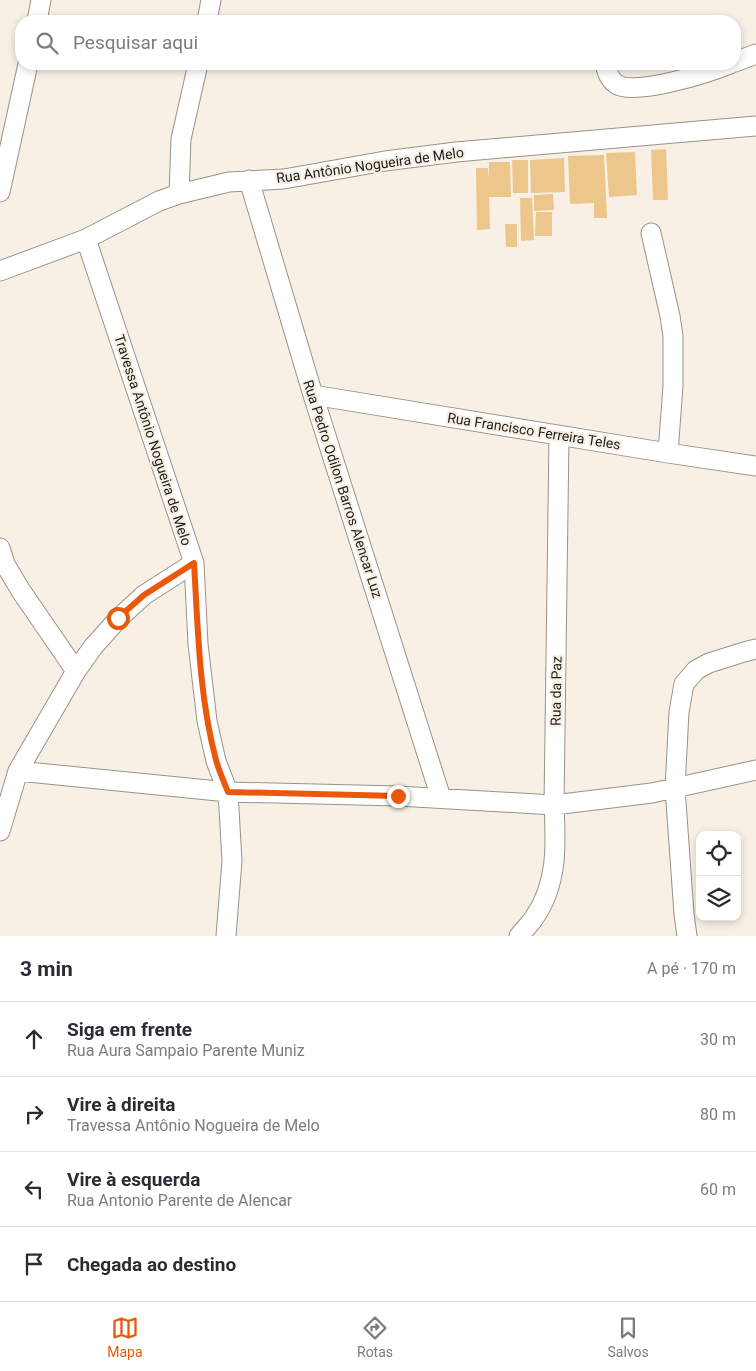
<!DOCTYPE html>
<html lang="pt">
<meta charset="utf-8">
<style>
:root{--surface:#fff;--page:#f7f7f7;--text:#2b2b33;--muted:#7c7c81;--line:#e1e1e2;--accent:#ea580c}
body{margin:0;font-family:Roboto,sans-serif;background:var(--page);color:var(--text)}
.controls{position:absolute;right:15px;bottom:15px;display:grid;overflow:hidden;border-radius:10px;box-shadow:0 2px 8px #0003}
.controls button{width:45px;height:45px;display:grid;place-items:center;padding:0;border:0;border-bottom:1px solid var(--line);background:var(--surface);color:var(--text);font:25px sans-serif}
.stop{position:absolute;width:15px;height:15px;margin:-11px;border:4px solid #ea580c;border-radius:50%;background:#fff}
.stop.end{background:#ea580c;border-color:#fff;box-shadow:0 1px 5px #0008}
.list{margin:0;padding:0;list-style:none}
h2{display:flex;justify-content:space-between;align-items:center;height:65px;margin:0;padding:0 20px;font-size:21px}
h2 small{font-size:16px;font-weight:400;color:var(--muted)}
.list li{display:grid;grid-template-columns:32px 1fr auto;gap:15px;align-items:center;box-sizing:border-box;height:75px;padding:0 20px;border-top:1px solid var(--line)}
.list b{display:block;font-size:19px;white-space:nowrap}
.list p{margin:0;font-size:16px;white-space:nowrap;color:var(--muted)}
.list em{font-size:16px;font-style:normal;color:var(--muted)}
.icon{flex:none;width:28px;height:28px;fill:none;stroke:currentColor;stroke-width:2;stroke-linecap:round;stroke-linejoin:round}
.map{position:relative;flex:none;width:756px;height:936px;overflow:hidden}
.search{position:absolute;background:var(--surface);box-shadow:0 2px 8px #0003;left:15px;right:15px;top:15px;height:55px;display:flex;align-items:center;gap:12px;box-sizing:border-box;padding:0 18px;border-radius:20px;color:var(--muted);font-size:19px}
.sheet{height:365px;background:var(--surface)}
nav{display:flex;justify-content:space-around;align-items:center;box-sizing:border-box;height:70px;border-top:1px solid var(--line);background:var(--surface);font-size:14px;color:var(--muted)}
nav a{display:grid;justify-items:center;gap:2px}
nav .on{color:var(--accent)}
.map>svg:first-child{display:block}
.building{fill:#edc68b}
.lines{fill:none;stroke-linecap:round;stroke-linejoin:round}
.minor-casing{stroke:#999288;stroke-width:21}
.minor{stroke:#fff;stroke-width:19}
.route{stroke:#ea580c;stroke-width:6}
.labels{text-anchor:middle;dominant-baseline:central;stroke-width:4.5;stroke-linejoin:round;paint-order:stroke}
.street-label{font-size:14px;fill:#1f1d19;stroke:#f8f0e5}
</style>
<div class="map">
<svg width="756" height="936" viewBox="0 0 756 936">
<rect width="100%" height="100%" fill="#f8f0e5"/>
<path class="building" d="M666 149 668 200H653L651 150Z
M635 152 637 195 609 197 606 153Z
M604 155 607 218H594V203L570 204 568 156Z
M564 158 565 192 531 193 530 160Z
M512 160H528V193H513Z
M489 162H510L511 197H489L490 229 477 230 476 168H488L489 179Z
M553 194 554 210 534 211V195Z
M520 198H532L534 240 521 241Z
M536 212H552V236H535Z
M505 224H517V247H506Z"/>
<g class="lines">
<defs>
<path id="minor" d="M37 21 41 0
M207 21 211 0
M735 62 756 54
M605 64C607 72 609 79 616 84 634 97 710 72 730 64
M249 180 313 395 441 798
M0 192 28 64
M179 194 181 139 198 64
M651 233 670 316 673 336V386L668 453
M86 239 194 563 198 644 207 721 216 761 228 792 232 861 226 936
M0 271 86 239 159 201 179 194 229 182 284 179 385 161 456 152 756 126
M313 395 668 453 756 466
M0 548 5 564 21 591 76 671
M18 771 228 792 398 796 554 805 652 793 756 770
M0 831 18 771 76 671 93 647 119 618 144 595 194 563
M519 936C524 930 530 924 534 918 558 884 556 844 554 805L559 436
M687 936 684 914 675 788 679 712 684 684 696 670 709 663 744 652 756 649"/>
</defs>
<use href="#minor" class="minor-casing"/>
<use href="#minor" class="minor"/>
</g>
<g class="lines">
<path class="route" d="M118 618 144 595 194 563C198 629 199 696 216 760 219 771 224 782 228 792L398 796"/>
</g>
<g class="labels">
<g class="street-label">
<text transform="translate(370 165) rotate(-8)">Rua Antônio Nogueira de Melo</text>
<text transform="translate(534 431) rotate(9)">Rua Francisco Ferreira Teles</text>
<text transform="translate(153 440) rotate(72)">Travessa Antônio Nogueira de Melo</text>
<text transform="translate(343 489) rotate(72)">Rua Pedro Odilon Barros Alencar Luz</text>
<text transform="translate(556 691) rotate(-89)">Rua da Paz</text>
</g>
</g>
</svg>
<div class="controls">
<button><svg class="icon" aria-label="locate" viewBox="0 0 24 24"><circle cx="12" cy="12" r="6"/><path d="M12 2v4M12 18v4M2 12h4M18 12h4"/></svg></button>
<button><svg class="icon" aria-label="layers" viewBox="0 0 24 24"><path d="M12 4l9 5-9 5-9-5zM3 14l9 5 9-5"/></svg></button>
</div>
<div class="stop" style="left:118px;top:618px"></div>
<div class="stop end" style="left:398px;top:796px"></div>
<div class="search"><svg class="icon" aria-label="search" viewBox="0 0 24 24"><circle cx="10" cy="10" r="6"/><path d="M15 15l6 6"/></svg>Pesquisar aqui</div>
</div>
<section class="sheet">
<h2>3 min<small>A pé · 170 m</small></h2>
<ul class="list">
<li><svg class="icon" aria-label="ahead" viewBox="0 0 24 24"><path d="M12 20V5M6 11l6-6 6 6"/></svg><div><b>Siga em frente</b><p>Rua Aura Sampaio Parente Muniz</p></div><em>30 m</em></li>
<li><svg class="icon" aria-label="right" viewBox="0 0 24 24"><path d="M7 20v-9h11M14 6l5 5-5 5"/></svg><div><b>Vire à direita</b><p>Travessa Antônio Nogueira de Melo</p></div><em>80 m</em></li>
<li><svg class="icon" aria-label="left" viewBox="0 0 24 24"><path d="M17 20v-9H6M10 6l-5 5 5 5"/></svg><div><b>Vire à esquerda</b><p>Rua Antonio Parente de Alencar</p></div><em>60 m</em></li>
<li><svg class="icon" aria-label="arrive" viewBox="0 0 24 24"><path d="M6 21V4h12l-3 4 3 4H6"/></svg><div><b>Chegada ao destino</b></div></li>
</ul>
</section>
<nav>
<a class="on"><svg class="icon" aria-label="map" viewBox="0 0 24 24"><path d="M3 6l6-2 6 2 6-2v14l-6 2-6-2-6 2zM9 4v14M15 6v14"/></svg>Mapa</a>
<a><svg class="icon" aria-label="directions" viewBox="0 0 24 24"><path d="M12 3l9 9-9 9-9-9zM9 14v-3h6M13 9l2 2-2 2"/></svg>Rotas</a>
<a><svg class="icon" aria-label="saved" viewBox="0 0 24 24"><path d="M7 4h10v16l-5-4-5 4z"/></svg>Salvos</a>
</nav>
